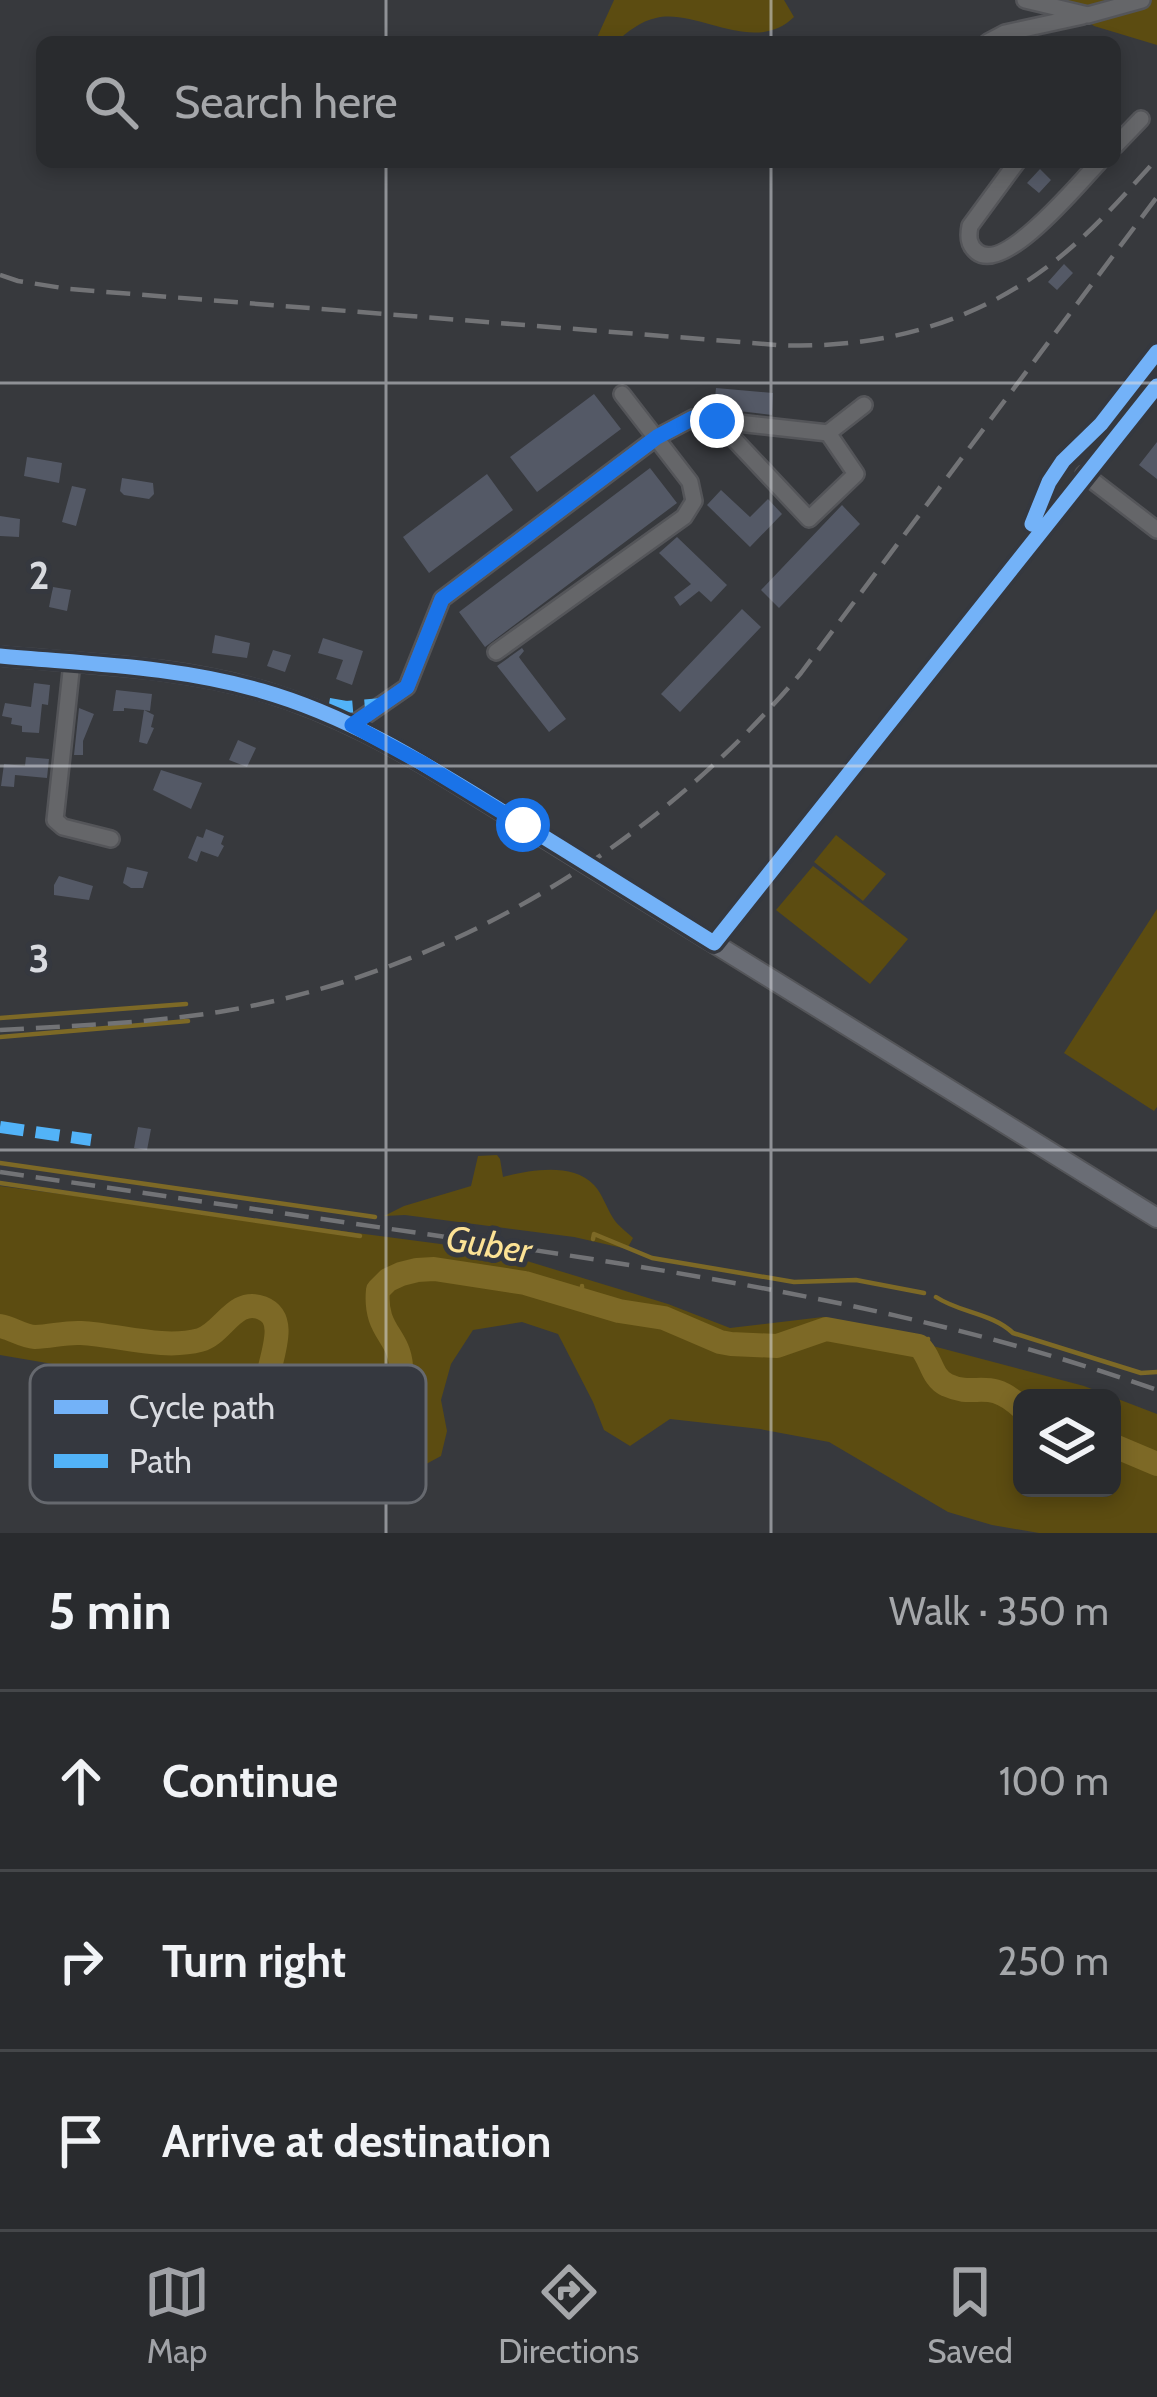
<!DOCTYPE html>
<meta charset="utf-8">
<style>
:root{--surface:#292b2e;--page:#35373a;--text:#f1f3f6;--muted:#a5a7aa;--line:#45474a;--accent:#a0a2a7}
body{margin:0;font-family:Cabin,sans-serif;background:var(--page);color:var(--text)}
.controls{position:absolute;right:36px;bottom:36px;display:grid;overflow:hidden;border-radius:18px;box-shadow:0 6px 18px #0003}
.controls button{width:108px;height:108px;display:grid;place-items:center;padding:0;border:0;border-bottom:3px solid var(--line);background:var(--surface);color:var(--text);font:60px sans-serif}
.stop{position:absolute;width:36px;height:36px;margin:-27px;border:9px solid #1a73e8;border-radius:50%;background:#fff}
.stop.end{background:#1a73e8;border-color:#fff;box-shadow:0 3px 12px #0008}
.list{margin:0;padding:0;list-style:none}
h2{display:flex;justify-content:space-between;align-items:center;height:156px;margin:0;padding:0 48px;font-size:51px}
h2 small{font-size:39px;font-weight:400;color:var(--muted)}
.list li{display:grid;grid-template-columns:78px 1fr auto;gap:36px;align-items:center;box-sizing:border-box;height:180px;padding:0 48px;border-top:3px solid var(--line)}
.list b{display:block;font-size:45px;white-space:nowrap}
.list em{font-size:39px;font-style:normal;color:var(--muted)}
.icon{flex:none;width:66px;height:66px;fill:none;stroke:currentColor;stroke-width:2;stroke-linecap:round;stroke-linejoin:round}
.map{position:relative;flex:none;width:1157px;height:1533px;overflow:hidden}
.search{position:absolute;background:var(--surface);box-shadow:0 6px 18px #0003;left:36px;right:36px;top:36px;height:132px;display:flex;align-items:center;gap:30px;box-sizing:border-box;padding:0 42px;border-radius:18px;color:var(--muted);font-size:45px}
.sheet{height:696px;background:var(--surface)}
nav{display:flex;justify-content:space-around;align-items:center;box-sizing:border-box;height:168px;border-top:3px solid var(--line);background:var(--surface);font-size:33px;color:var(--muted)}
nav a{display:grid;justify-items:center;gap:6px}
nav .on{color:var(--accent)}
.map>svg:first-child{display:block}
.green{fill:#5c4c11;fill-rule:evenodd}
.lines{fill:none;stroke-linecap:round;stroke-linejoin:round}
.stream{stroke:#7d6926;stroke-width:4.5}
.river{stroke:#7d6926;stroke-width:24}
.building{fill:#545966}
.minor-casing{stroke:#545559;stroke-width:20}
.major-casing{stroke:#545559;stroke-width:22}
.minor{stroke:#656669;stroke-width:15}
.major{stroke:#6a6d75;stroke-width:18}
.rail{stroke:#727376;stroke-width:4.5;stroke-dasharray:24 12;stroke-linecap:butt}
.quiet{stroke:#52b3f8;stroke-width:12;stroke-dasharray:24 12;stroke-linecap:butt}
.cycleway-casing{stroke:#35383f;stroke-width:22}
.cycleway{stroke:#73b2f8;stroke-width:15}
.route{stroke:#1a73e8;stroke-width:15}
.grid{fill:none;stroke:#d9dbe0;stroke-width:3;stroke-opacity:0.55}
.labels{text-anchor:middle;dominant-baseline:central;stroke-width:10;stroke-linejoin:round;paint-order:stroke}
.water-label{font-size:36px;font-style:italic;fill:#fce295;stroke:#35383f}
.key{fill:#35383f;stroke:#66696f;stroke-width:3}
.key-label{font-size:33px;fill:#d9dbe0}
.grid-label{font-size:39px;text-anchor:middle;font-weight:bold;fill:#d9dbe0;stroke:#35383f;stroke-width:10;stroke-linejoin:round;paint-order:stroke}
</style>
<div class="map">
<svg width="1157" height="1533" viewBox="0 0 1157 1533">
<rect width="100%" height="100%" fill="#37393d"/>
<path class="green" d="M614 0H784L794 17C754 56 697 8 656 18 641 21 627 32 616 42H595Z
M1061 0H1157V45L1094 26Z
M836 835 886 874 863 901 814 862Z
M813 866 908 939 870 984 776 910Z
M1157 909V1107L1154 1111 1064 1053Z
M497 1155 500 1159 503 1177C530 1170 572 1162 594 1185 603 1195 606 1207 613 1218 618 1226 627 1232 633 1238L627 1249 574 1237 405 1215 384 1216 404 1206 471 1186 478 1156Z
M0 1186 494 1251 668 1304 730 1328 823 1317 1084 1386 1157 1414V1533H1039L992 1525 948 1512 829 1442 760 1429 670 1419 630 1446 604 1430 593 1402 558 1334 522 1322 473 1330 451 1364 441 1400 447 1431 441 1456 415 1470 385 1499 270 1482 235 1444 207 1406 164 1386 129 1377 0 1355ZM1022 1398H1112V1488H1022Z"/>
<g class="lines">
<path class="stream" d="M0 1018 186 1004
M0 1037 188 1021
M0 1163 375 1217
M0 1183 360 1236
M593 1239 594 1234 652 1258 794 1282 856 1280 924 1293
M582 1286V1300
M936 1297C960 1313 992 1313 1013 1333L1141 1373 1157 1372
M925 1349 928 1339
M254 1481 255 1463 268 1448 266 1416"/>
<path class="river" d="M0 1326C12 1328 22 1336 35 1337 50 1337 65 1332 81 1333 119 1335 163 1350 200 1340 223 1334 234 1297 262 1308 302 1324 244 1394 272 1428 285 1443 307 1440 324 1443 339 1445 354 1454 369 1455 398 1455 399 1387 401 1366 399 1335 374 1331 378 1290L388 1280 401 1274 417 1270 434 1269 525 1283 619 1311 664 1318 720 1342 731 1344 777 1346 826 1329 919 1346C931 1356 931 1378 947 1385 977 1399 987 1376 1022 1408
M1112 1445 1157 1464"/>
</g>
<path class="building" d="M1040 169 1051 180 1039 193 1027 183Z
M1064 264 1073 273 1057 290 1048 282Z
M716 388 773 393 772 415 714 408Z
M594 394 621 429 537 492 510 457Z
M1157 442V479L1139 465Z
M27 457 62 463 59 483 24 476Z
M650 468 677 503 485 647 459 612Z
M487 474 513 510 429 573 403 537Z
M122 478 153 483 154 494 149 499 124 495 120 491Z
M72 486 86 489 76 526 62 522Z
M721 490 750 517 768 499 782 514 750 547 707 505Z
M842 505 860 524 779 608 761 590Z
M0 516 20 519 19 537 0 536Z
M677 537 727 585 711 602 699 591 680 606 674 597 691 584 659 553Z
M53 587 71 590 67 611 49 607Z
M742 609 761 627 680 712 661 694Z
M215 635 250 643 247 658 212 653Z
M323 638 363 651 352 685 336 679 343 660 318 653Z
M522 648 524 651 519 657 521 660 566 719 549 732 497 666Z
M273 650 291 655 285 672 267 666Z
M34 683 50 685 48 705 42 704 39 733 22 732V726L11 724 12 718 2 716 5 703 31 707Z
M116 690 152 694 150 711 144 710 154 715 151 727 154 728 147 744 139 742 144 710 124 708V711H113Z
M79 708 94 714 83 741V755H74Z
M238 740 256 748 247 767 229 760Z
M26 757 49 759 47 778 15 775 14 787 1 786 4 764 25 766Z
M161 770 202 783 191 809 153 790Z
M206 829 224 836 221 844 224 846 218 857 201 851 197 862 188 858 197 836 203 838Z
M127 867 148 872 143 888H131L123 883Z
M59 876 93 886 89 900 54 895V885Z
M138 1127 151 1129 147 1150 134 1148Z"/>
<g class="lines">
<defs>
<path id="minor" d="M1025 0 1088 15 1142 0
M988 42 1005 33 1083 16
M1115 146 1141 119
M1017 162 970 226C968 236 968 245 977 252 1005 274 1080 182 1099 162
M717 421 809 519 856 474 828 433
M1084 474 1157 530
M496 652 684 517 694 501 690 482 622 394
M72 662 55 820 63 827 111 839
M352 725 407 687 442 599 657 437 693 418 828 433 864 405
M714 943 1157 386"/>
<path id="major" d="M0 656C88 664 180 666 266 692 335 713 396 747 457 784L1157 1218"/>
</defs>
<use href="#minor" class="minor-casing"/>
<use href="#major" class="major-casing"/>
<use href="#minor" class="minor"/>
<use href="#major" class="major"/>
<path class="rail" d="M0 275 18 281 69 289 777 345C888 350 991 319 1074 245 1104 219 1130 188 1157 159
M0 1030C73 1026 147 1023 219 1012 447 974 654 848 801 673L1157 197
M0 1172C165 1196 329 1220 494 1244 719 1278 942 1314 1157 1390"/>
<path class="quiet" d="M329 704 346 707 382 704
M0 1127 91 1140"/>
<defs>
<path id="cycleway" d="M1032 524 1049 482 1063 461 1101 424 1157 352
M0 656C87 664 177 666 262 691 350 716 427 765 505 813 575 856 645 900 714 943L1157 386"/>
</defs>
<use href="#cycleway" class="cycleway-casing"/>
<use href="#cycleway" class="cycleway"/>
</g>
<g class="lines">
<path class="route" d="M523 825 422 763 352 725 407 687 442 599 657 437 693 418 717 421"/>
</g>
<path class="grid" d="M386 0V42M771 0V42M386 162V1533M771 162V1533M0 383H1157M0 766H1157M0 1150H1157"/>
<g class="labels">
<g class="water-label">
<text transform="translate(489 1244) rotate(9)">Guber</text>
</g>
</g>
<rect x="30" y="1365" width="396" height="138" rx="18" class="key"/>
<rect x="54" y="1400" width="54" height="14" fill="#73b2f8"/>
<rect x="54" y="1454" width="54" height="14" fill="#52b3f8"/>
<g class="key-label">
<text x="129" y="1419">Cycle path</text>
<text x="129" y="1473">Path</text>
</g>
<g class="grid-label">
<text x="39" y="589">2</text>
<text x="39" y="972">3</text>
</g>
</svg>
<div class="controls">
<button><svg class="icon" aria-label="layers" viewBox="0 0 24 24"><path d="M12 4l9 5-9 5-9-5zM3 14l9 5 9-5"/></svg></button>
</div>
<div class="stop" style="left:523px;top:825px"></div>
<div class="stop end" style="left:717px;top:421px"></div>
<div class="search"><svg class="icon" aria-label="search" viewBox="0 0 24 24"><circle cx="10" cy="10" r="6"/><path d="M15 15l6 6"/></svg>Search here</div>
</div>
<section class="sheet">
<h2>5 min<small>Walk · 350 m</small></h2>
<ul class="list">
<li><svg class="icon" aria-label="ahead" viewBox="0 0 24 24"><path d="M12 20V5M6 11l6-6 6 6"/></svg><div><b>Continue</b></div><em>100 m</em></li>
<li><svg class="icon" aria-label="right" viewBox="0 0 24 24"><path d="M7 20v-9h11M14 6l5 5-5 5"/></svg><div><b>Turn right</b></div><em>250 m</em></li>
<li><svg class="icon" aria-label="arrive" viewBox="0 0 24 24"><path d="M6 21V4h12l-3 4 3 4H6"/></svg><div><b>Arrive at destination</b></div></li>
</ul>
</section>
<nav>
<a class="on"><svg class="icon" aria-label="map" viewBox="0 0 24 24"><path d="M3 6l6-2 6 2 6-2v14l-6 2-6-2-6 2zM9 4v14M15 6v14"/></svg>Map</a>
<a><svg class="icon" aria-label="directions" viewBox="0 0 24 24"><path d="M12 3l9 9-9 9-9-9zM9 14v-3h6M13 9l2 2-2 2"/></svg>Directions</a>
<a><svg class="icon" aria-label="saved" viewBox="0 0 24 24"><path d="M7 4h10v16l-5-4-5 4z"/></svg>Saved</a>
</nav>
